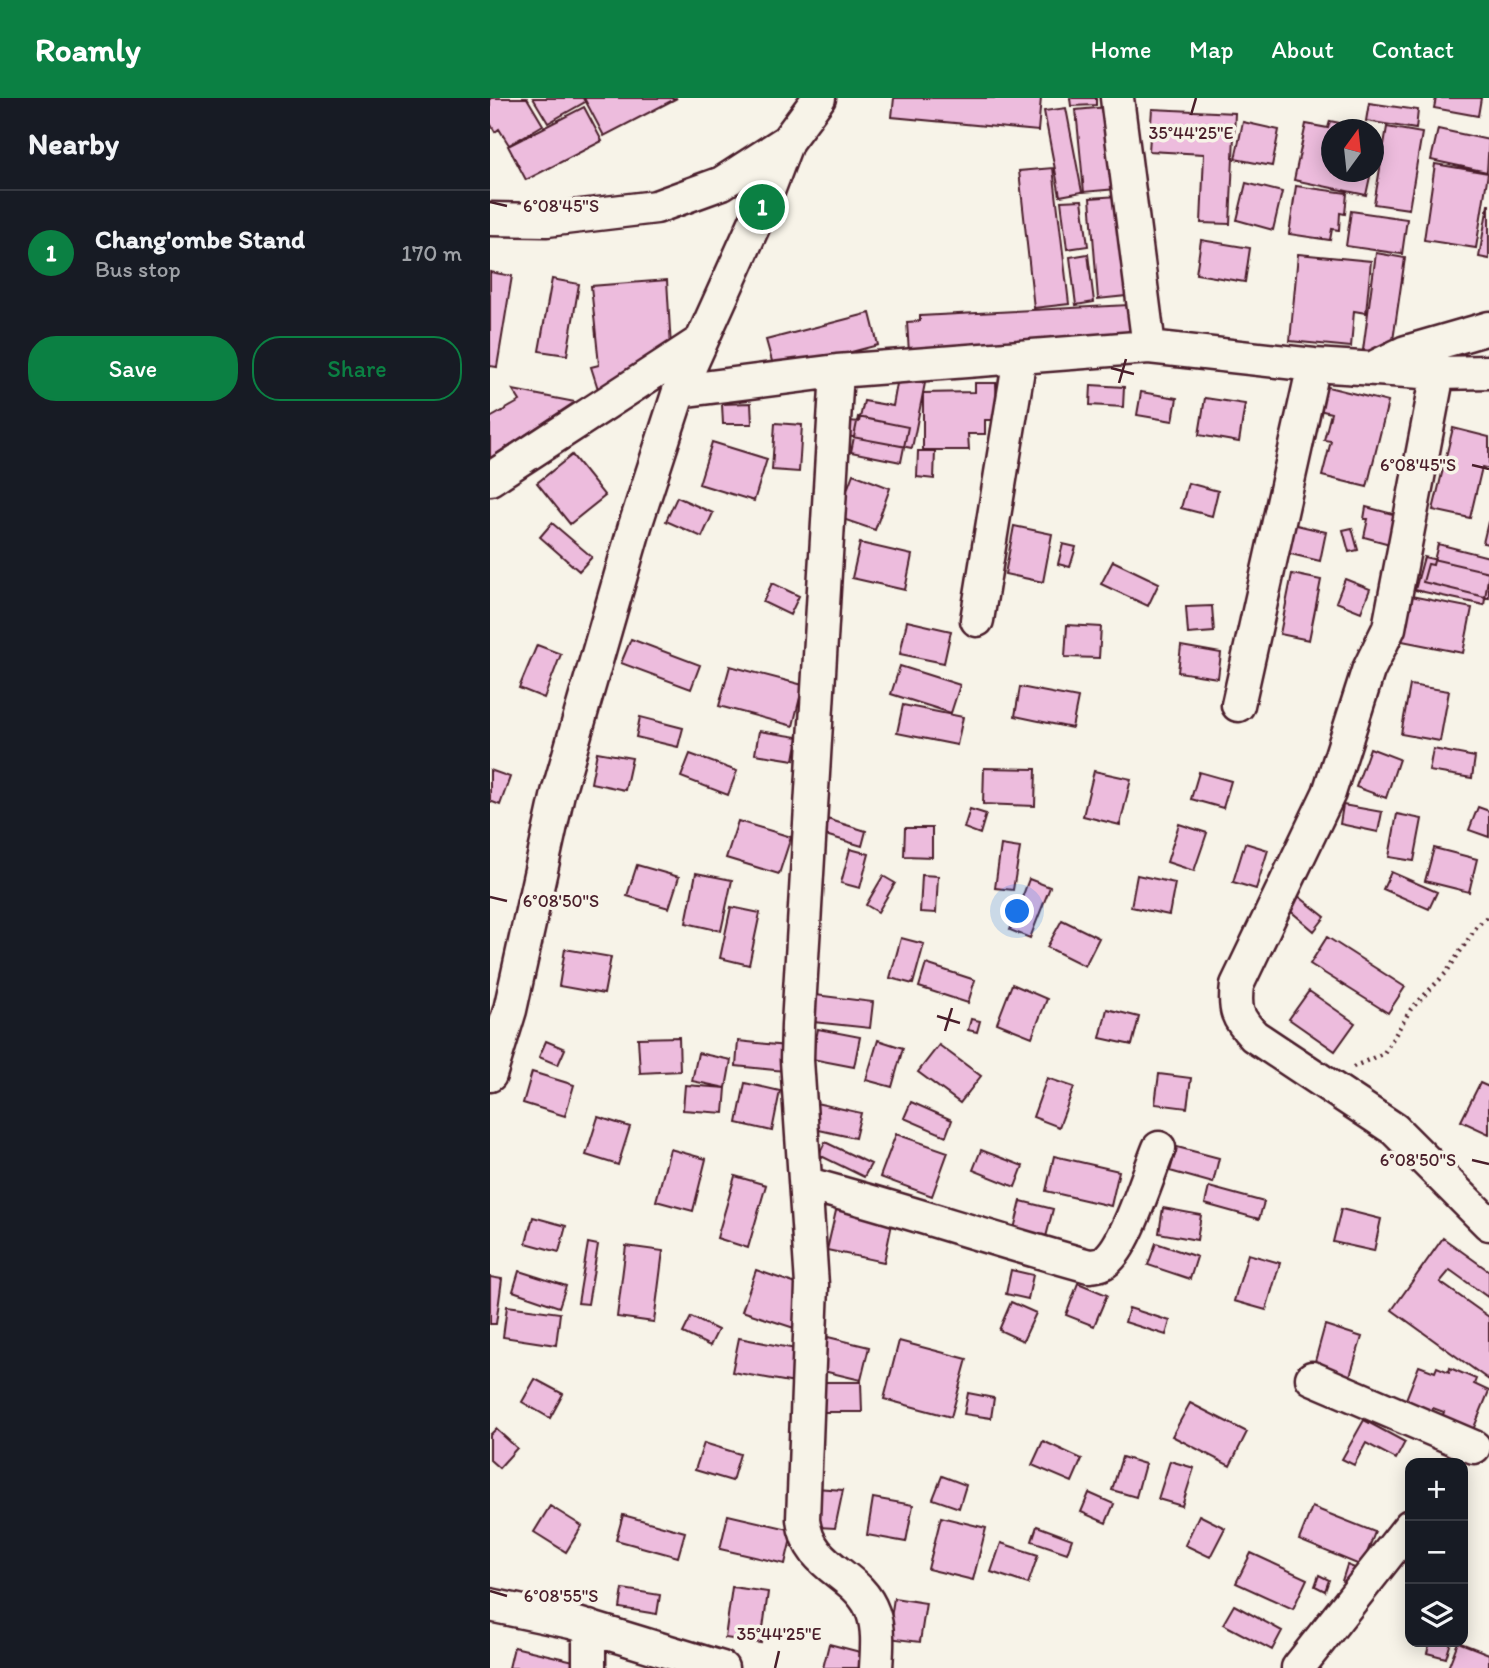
<!DOCTYPE html>
<meta charset="utf-8">
<style>
:root{--surface:#171b24;--page:#20242c;--text:#f1f3f6;--muted:#9ea1a6;--line:#363941;--accent:#0b8043}
body{margin:0;font-family:Itim,sans-serif;background:var(--page);color:var(--text)}
.controls{position:absolute;right:21px;bottom:21px;display:grid;overflow:hidden;border-radius:14px;box-shadow:0 4px 18px #0003}
.controls button{width:63px;height:63px;display:grid;place-items:center;padding:0;border:0;border-bottom:2px solid var(--line);background:var(--surface);color:var(--text);font:35px sans-serif}
.compass{position:absolute;left:831px;top:21px;width:63px;height:63px;border-radius:50%;background:var(--surface);box-shadow:0 4px 18px #0003;rotate:15deg}
.you{position:absolute;left:528px;top:814px;width:24px;height:24px;margin:-18px;border:5px solid #fff;border-radius:50%;background:#1a73e8;box-shadow:0 0 0 10px #1a73e833}
.badge{display:grid;place-items:center;width:46px;height:46px;border-radius:50%;background:var(--accent);color:#fff;font-size:23px;font-weight:700}
.pin{position:absolute;translate:-50% -50%;border:4px solid #fff;box-shadow:0 2px 7px #0006}
.list{margin:0;padding:0;list-style:none}
h2{display:flex;justify-content:space-between;align-items:center;height:91px;margin:0;padding:0 28px;font-size:30px}
h2 small{font-size:23px;font-weight:400;color:var(--muted)}
.list li{display:grid;grid-template-columns:46px 1fr auto;gap:21px;align-items:center;box-sizing:border-box;height:126px;padding:0 28px;border-top:2px solid var(--line)}
.list b{display:block;font-size:26px;white-space:nowrap}
.list p{margin:0;font-size:23px;white-space:nowrap;color:var(--muted)}
.list em{font-size:23px;font-style:normal;color:var(--muted)}
.actions{display:flex;gap:14px;padding:21px 28px}
.actions a{flex:1;padding:16px 0;border:2px solid var(--accent);border-radius:28px;text-align:center;font-size:24px;color:var(--accent)}
.actions .main{background:var(--accent);color:#fff}
.icon{flex:none;width:38px;height:38px;fill:none;stroke:currentColor;stroke-width:2;stroke-linecap:round;stroke-linejoin:round}
.map{position:relative;flex:none;width:999px;height:1570px;overflow:hidden}
header{display:flex;align-items:center;gap:42px;box-sizing:border-box;height:98px;padding:0 35px;background:var(--accent);color:#fff}
header strong{font-size:33px}
nav{display:flex;gap:38px;margin-inline-start:auto;font-size:24px}
main{display:flex}
aside{flex:1;background:var(--surface)}
.map>svg:first-child{display:block}
.building{fill:#edbcdd;stroke:#4a1f2b;stroke-width:2}
.lines{fill:none;stroke-linecap:round;stroke-linejoin:round}
.minor-casing{stroke:#4a1f2b;stroke-width:37}
.path{stroke:#4a1f2b;stroke-width:4.5;stroke-dasharray:2 5;stroke-linecap:butt}
.minor{stroke:#f7f3e8;stroke-width:32}
.ticks{fill:none;stroke:#4a1f2b;stroke-width:2.5}
.ticks-label{font-size:18px;text-anchor:middle;fill:#4a1f2b;stroke:#f7f3e8;stroke-width:7;stroke-linejoin:round;paint-order:stroke}
</style>
<header>
<strong>Roamly</strong>
<nav><a>Home</a><a>Map</a><a>About</a><a>Contact</a></nav>
</header>
<main>
<aside>
<h2>Nearby<small></small></h2>
<ul class="list">
<li><span class="badge">1</span><div><b>Chang'ombe Stand</b><p>Bus stop</p></div><em>170 m</em></li>
</ul>
<div class="actions"><a class="main">Save</a><a>Share</a></div>
</aside>
<div class="map">
<svg width="999" height="1570" viewBox="0 0 999 1570">
<rect width="100%" height="100%" fill="#f7f3e8"/>
<filter id="ink" filterUnits="userSpaceOnUse"><feTurbulence type="fractalNoise" baseFrequency=".0143" numOctaves="2"/><feDisplacementMap in="SourceGraphic" scale="14" xChannelSelector="R" yChannelSelector="G"/><feConvolveMatrix kernelMatrix="1 2 1 2 8 2 1 2 1" color-interpolation-filters="sRGB"/></filter>
<g filter="url(#ink)">
<path class="building" d="M0 0H37L53 27 19 47 9 31 5 34 0 25Z
M43 0H93L95 4 58 25Z
M94 0H187L114 38Z
M404 0H551L548 33 402 19Z
M580 0H606V7L581 8Z
M946 0H991L988 18 944 10Z
M879 5 928 12 926 31 876 23Z
M94 9 112 43 36 82 18 48Z
M617 9 626 91 594 94 586 12Z
M576 10 592 94 570 98 554 13Z
M662 11 745 15 740 126 711 125 714 56 659 53Z
M840 23 860 27 862 32H842V74H881L876 97 804 82 816 26 838 30Z
M753 24 789 32 782 68 745 61Z
M897 29 932 35 919 111 884 106Z
M948 31 999 42 997 74 941 62Z
M945 66 998 75 986 150 934 142Z
M563 70 579 206 544 210 529 73Z
M756 85 792 94 783 132 747 122Z
M806 88 857 95 855 116 850 115 849 132 842 131 840 142 799 136Z
M628 98 636 198 608 201 600 100Z
M592 102 598 148 577 151 571 103Z
M998 107H999V161L989 159Z
M861 113 917 121 912 156 856 148Z
M711 142 760 150 755 184 706 176Z
M886 155 915 160 901 256 873 252Z
M598 156 604 204 586 207 580 159Z
M808 156 881 163 876 215 864 213 861 249 800 243Z
M0 174 22 178 7 269 0 268Z
M62 181 89 186 77 257 49 253Z
M177 182 181 250 108 291 101 269 109 267 101 188Z
M639 207 642 243 419 255 417 224 430 223V218Z
M380 215 388 247 285 274 276 242Z
M408 280 435 285 422 350 357 338 360 323 369 324 374 303 403 308Z
M485 285H506L507 322H495V336H478L479 352H433V295L485 294Z
M601 287 634 289 633 309 600 307Z
M830 287 898 304 877 389 832 378 841 343 834 342 841 315 825 311Z
M23 292 85 304 0 360V320L30 303Z
M651 294 687 300 683 323 647 317Z
M715 300 755 306 749 344 709 337Z
M261 305 262 326H233L232 306Z
M368 319 418 329 411 364 361 354Z
M285 325 312 327 309 374 282 372Z
M963 330 999 339V371L992 369 980 420 943 412Z
M222 344 277 361 264 403 209 386Z
M428 353H445L444 381 427 379Z
M82 357 115 398 80 426 47 385Z
M363 376 400 390 385 432 347 419Z
M698 385 728 393 722 418 691 410Z
M187 399 223 415 212 439 176 423Z
M876 409 918 420 911 449 874 439 878 421H874Z
M998 424 999 425V446L993 445Z
M62 425 102 459 89 473 50 439Z
M798 425 836 434 830 463 792 454Z
M524 428 562 436 553 484 515 476Z
M862 430 868 452 859 454 853 432Z
M370 445 422 457 415 492 362 480Z
M573 446 586 449 580 469 568 466Z
M948 446 999 459V500L933 484 938 466 943 467Z
M934 459 999 474 994 507 925 492Z
M623 463 669 485 658 508 611 486Z
M802 476 831 482 819 542 790 536Z
M855 481 880 491 871 514 846 504Z
M282 485 309 498 300 517 273 504Z
M916 497 982 510 973 555 907 542Z
M722 508 724 534 698 536 696 509Z
M417 523 461 533 454 565 410 556Z
M577 527 611 529 609 560 575 559Z
M141 541 210 567 201 591 131 565Z
M47 547 71 556 54 600 29 590Z
M691 548 731 555 728 580 688 574Z
M240 568 313 587 303 628 229 608Z
M410 568 470 587 461 615 401 596Z
M920 587 959 593 950 643 911 636Z
M530 589 588 600 582 630 525 618Z
M413 607 473 619 467 647 407 635Z
M150 619 193 630 188 649 146 639Z
M269 633 308 639 304 662 265 656Z
M880 650 909 661 896 700 866 689Z
M943 651 985 659 982 680 939 673Z
M107 654 142 660 135 692 101 685Z
M200 656 247 673 238 697 191 679Z
M494 670 546 671 545 708 493 706Z
M0 672 20 679 10 707 0 703Z
M604 673 641 681 630 727 593 718Z
M709 674 741 683 733 710 701 701Z
M853 707 892 714 888 734 850 726Z
M988 709 999 713V739L979 732Z
M480 711 496 716 490 736 474 730Z
M907 716 932 721 924 763 899 759Z
M337 721 376 733 372 748 332 736Z
M248 723 301 739 289 776 236 760Z
M689 726 717 735 704 773 677 764Z
M415 730H442V759L414 758Z
M755 745 778 752 766 791 743 784Z
M511 747 530 750 523 792 505 790Z
M944 750 987 761 979 794 935 783Z
M360 751 379 756 370 790 351 785Z
M147 767 189 779 179 810 137 798Z
M901 774 947 794 939 811 893 791Z
M206 775 242 782 231 833 196 825Z
M432 777 448 778 446 815 430 814Z
M647 777 685 785 679 817 641 809Z
M393 778 405 785 388 814 376 807Z
M539 781 560 789 540 840 520 832Z
M807 797 835 819 824 833 797 810Z
M241 809 270 815 259 867 230 860Z
M572 822 609 840 595 868 557 849Z
M837 839 915 889 898 915 820 866Z
M411 840 434 846 423 886 400 880Z
M75 851 121 859 114 896 69 888Z
M436 866 485 882 478 905 429 889Z
M522 886 557 901 542 939 507 925Z
M819 893 865 925 845 953 799 921Z
M317 896 383 904 380 930 314 923Z
M617 911 649 919 642 947 610 940Z
M481 921 490 923 487 934 478 932Z
M328 931 370 939 364 969 322 961Z
M189 939 190 973 150 975 148 940Z
M388 942 413 950 402 989 376 982Z
M56 943 75 951 68 967 49 959Z
M248 943 296 948 294 973 246 968Z
M449 947 491 978 470 1005 428 974Z
M208 955 241 962 236 990 202 983Z
M42 974 84 987 75 1018 33 1005Z
M669 976 701 980 697 1010 665 1006Z
M557 980 584 989 569 1029 543 1019Z
M255 985 290 993 282 1033 247 1025Z
M990 985 999 989V1036L971 1023Z
M195 987 236 990 234 1015 193 1012Z
M421 1004 462 1022 456 1038 414 1020Z
M326 1005 371 1015 365 1040 320 1030Z
M108 1019 140 1029 128 1067 96 1057Z
M406 1036 458 1054 442 1098 390 1079Z
M335 1044 381 1066 374 1079 329 1057Z
M687 1049 729 1060 723 1085 680 1073Z
M180 1051 216 1061 203 1113 166 1103Z
M491 1052 533 1068 525 1089 483 1072Z
M564 1058 629 1073 621 1108 556 1093Z
M245 1078 276 1087 258 1150 227 1140Z
M719 1089 774 1104 769 1121 715 1106Z
M531 1103 563 1111 556 1139 524 1131Z
M348 1104 404 1116 394 1164 337 1152Z
M673 1110 711 1117 707 1142 669 1135Z
M851 1111 891 1121 884 1153 843 1144Z
M43 1119 76 1128 69 1154 36 1145Z
M953 1140 999 1173V1200L960 1172 950 1184 999 1219V1282L902 1212Z
M98 1145 108 1147 98 1206 88 1205Z
M666 1145 707 1159 700 1181 658 1167Z
M136 1148 173 1153 164 1224 127 1219Z
M758 1156 790 1165 776 1212 744 1203Z
M266 1172 318 1190 304 1230 252 1213Z
M521 1172 543 1177 538 1201 516 1196Z
M29 1173 76 1188 69 1209 23 1193Z
M0 1179 12 1181 6 1226H0Z
M588 1185 617 1197 604 1228 576 1217Z
M521 1204 546 1215 533 1243 509 1232Z
M17 1208 70 1215 66 1247 13 1239Z
M639 1210 680 1223 676 1237 635 1224Z
M201 1219 228 1232 220 1248 193 1235Z
M835 1227 872 1239 860 1278 824 1267Z
M338 1239 379 1249 371 1282 329 1272Z
M249 1240 311 1252 305 1285 242 1274Z
M409 1243 477 1261 461 1319 394 1301Z
M929 1268 945 1274 947 1269 959 1274 960 1270 986 1281 984 1286 999 1293 983 1332 952 1319 954 1314 943 1310 941 1315 915 1304Z
M45 1281 73 1296 60 1320 32 1304Z
M326 1284H371L372 1314H327Z
M478 1295 504 1300 501 1320 474 1316Z
M700 1305 757 1334 740 1368 682 1338Z
M874 1322 915 1344 906 1361 876 1345 864 1367 852 1361Z
M6 1331 27 1350 9 1370 0 1362V1337Z
M553 1343 592 1361 582 1384 542 1367Z
M214 1345 250 1356 242 1383 205 1372Z
M632 1359 655 1366 646 1399 622 1392Z
M680 1363 704 1370 692 1408 668 1401Z
M452 1378 476 1387 469 1410 443 1401Z
M325 1390 353 1392 345 1430 327 1429Z
M599 1395 624 1406 616 1425 591 1414Z
M383 1400 423 1407 416 1444 377 1437Z
M60 1408 92 1428 76 1454 44 1434Z
M822 1409 885 1434 872 1468 809 1442Z
M133 1417 195 1434 188 1459 126 1442Z
M238 1417 303 1432 295 1466 230 1451Z
M709 1417 735 1430 720 1459 695 1447Z
M451 1419 496 1430 483 1482 438 1471Z
M547 1428 582 1441 577 1455 542 1443Z
M511 1445 548 1457 538 1486 501 1474Z
M761 1455 817 1481 803 1511 746 1485Z
M857 1467 870 1472 865 1488 852 1483Z
M829 1477 839 1482 835 1493 825 1488Z
M242 1489 278 1494 271 1545 235 1540Z
M133 1491 170 1497 167 1516 130 1510Z
M404 1500 436 1505 430 1544 398 1540Z
M744 1507 792 1533 782 1552 733 1526Z
M940 1544H961L956 1560 937 1555Z
M968 1544 999 1556V1570H958Z
M339 1546 374 1555 370 1570H333Z
M24 1549 88 1564 86 1570H19Z"/>
<g class="lines">
<defs>
<path id="minor" d="M627 0 659 249
M0 121 57 122 166 109 232 85 297 43 329 0
M887 268 916 254 999 230
M347 273 308 927 307 962 322 1187 313 1421C318 1472 369 1474 383 1515 389 1532 387 1552 386 1570
M948 275 899 530 878 573 839 695 747 887C744 912 747 920 764 938L904 1031 999 1126
M189 293 347 273 659 249 824 267 948 275 999 274
M0 381 210 244
M487 522 530 259
M748 607 824 267
M0 977 20 912 68 695 145 428 189 293 272 109 297 43
M317 1086C412 1111 504 1142 599 1168 608 1167 613 1167 619 1160 638 1142 658 1077 669 1050
M822 1280 984 1349
M0 1507 81 1524 232 1570
M99 1529V1570
M808 1570 920 1428"/>
</defs>
<use href="#minor" class="minor-casing"/>
<path class="path" d="M863 969 894 955 921 911 956 875 987 828 999 817"/>
<use href="#minor" class="minor"/>
</g>
</g>
<path class="ticks" d="M701 17 706 0M0 104 17 108M621 270 644 276M629 285 636 261M982 367 999 371M0 799 17 803M447 918 470 925M455 933 462 910M982 1062 999 1066M0 1493 17 1498M285 1570 289 1553"/>
<g class="ticks-label">
<text x="701" y="41">35°44'25"E</text>
<text x="71" y="114">6°08'45"S</text>
<text x="928" y="373">6°08'45"S</text>
<text x="71" y="809">6°08'50"S</text>
<text x="928" y="1068">6°08'50"S</text>
<text x="71" y="1504">6°08'55"S</text>
<text x="289" y="1542">35°44'25"E</text>
</g>
</svg>
<div class="controls">
<button>+</button>
<button>−</button>
<button><svg class="icon" aria-label="layers" viewBox="0 0 24 24"><path d="M12 4l9 5-9 5-9-5zM3 14l9 5 9-5"/></svg></button>
</div>
<svg class="compass" viewBox="-18 -18 36 36"><path d="M0-13l5 13h-10z" fill="#e53935"/><path d="M0 13l5-13h-10z" fill="#9ea1a6"/></svg>
<div class="you"></div>
<div class="pin badge" style="left:272px;top:109px">1</div>
</div>
</main>
